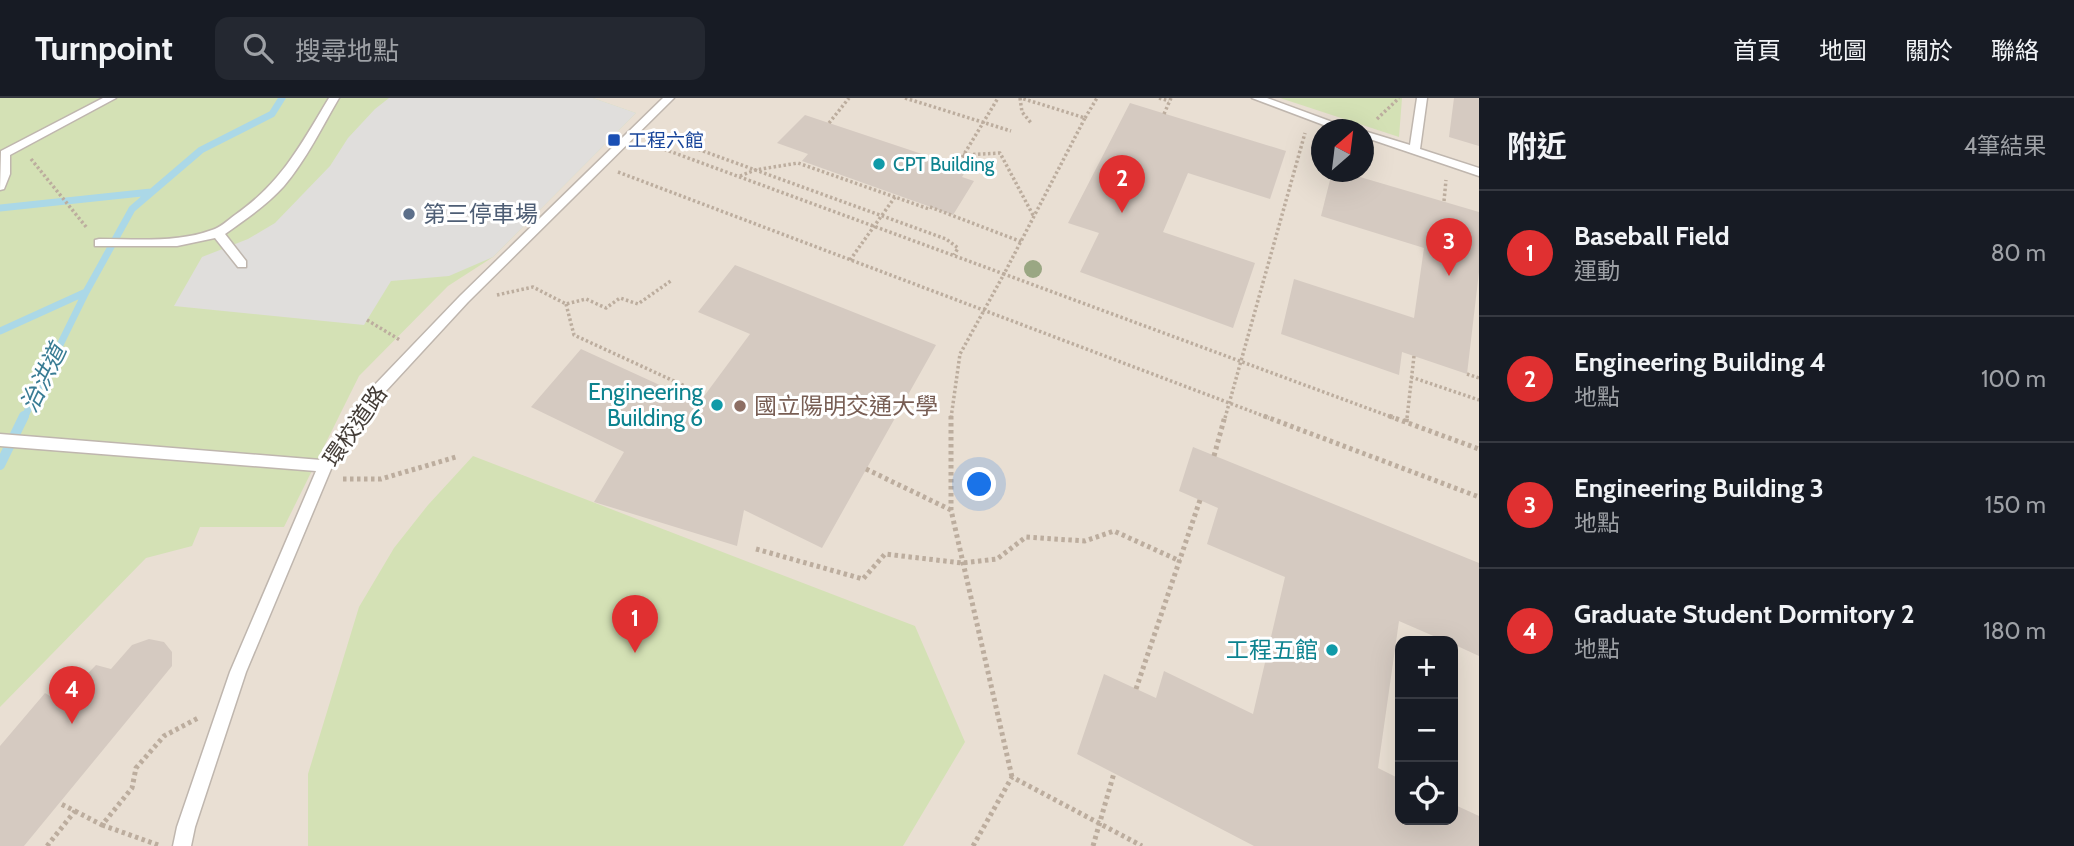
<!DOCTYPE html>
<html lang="zh-TW">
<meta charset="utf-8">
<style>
:root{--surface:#171b24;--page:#242831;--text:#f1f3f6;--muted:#9ea1a6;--line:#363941;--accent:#e03031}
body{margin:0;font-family:Cabin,"Noto Sans TC",sans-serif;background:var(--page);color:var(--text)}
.controls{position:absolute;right:21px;bottom:21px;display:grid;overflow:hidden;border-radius:14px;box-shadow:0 7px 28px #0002}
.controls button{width:63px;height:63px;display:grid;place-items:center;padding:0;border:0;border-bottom:2px solid var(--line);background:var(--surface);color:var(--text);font:35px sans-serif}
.compass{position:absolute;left:1311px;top:21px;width:63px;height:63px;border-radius:50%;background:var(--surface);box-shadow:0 7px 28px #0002;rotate:28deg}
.you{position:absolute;left:980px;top:387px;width:24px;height:24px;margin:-18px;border:5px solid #fff;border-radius:50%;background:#1a73e8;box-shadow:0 0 0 10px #1a73e833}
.badge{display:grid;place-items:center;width:46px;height:46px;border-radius:50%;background:var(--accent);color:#fff;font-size:23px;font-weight:700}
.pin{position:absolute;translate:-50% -58px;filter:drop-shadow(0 2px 4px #0008)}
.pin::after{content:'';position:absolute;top:37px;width:24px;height:21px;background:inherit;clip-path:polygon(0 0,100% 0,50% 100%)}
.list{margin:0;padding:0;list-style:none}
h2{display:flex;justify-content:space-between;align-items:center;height:91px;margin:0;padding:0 28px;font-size:30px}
h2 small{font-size:23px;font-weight:400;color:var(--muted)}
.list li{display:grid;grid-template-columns:46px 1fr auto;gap:21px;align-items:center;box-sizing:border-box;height:126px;padding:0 28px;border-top:2px solid var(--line)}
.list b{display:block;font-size:26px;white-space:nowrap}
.list p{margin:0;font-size:23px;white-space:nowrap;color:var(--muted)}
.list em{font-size:23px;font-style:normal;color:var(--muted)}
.icon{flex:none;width:38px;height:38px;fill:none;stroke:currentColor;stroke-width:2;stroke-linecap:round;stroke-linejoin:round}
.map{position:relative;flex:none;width:1479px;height:748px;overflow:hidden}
header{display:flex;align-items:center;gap:42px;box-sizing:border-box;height:98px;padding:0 35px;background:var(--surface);border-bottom:2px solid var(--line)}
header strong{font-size:33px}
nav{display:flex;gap:38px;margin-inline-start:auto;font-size:24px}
.search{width:490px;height:63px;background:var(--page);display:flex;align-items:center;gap:18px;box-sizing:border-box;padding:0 24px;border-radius:14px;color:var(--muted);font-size:26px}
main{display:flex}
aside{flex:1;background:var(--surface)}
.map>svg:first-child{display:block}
.education{fill:#e9dfd3;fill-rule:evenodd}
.green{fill:#d4e1b5}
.parking{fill:#e0dedc}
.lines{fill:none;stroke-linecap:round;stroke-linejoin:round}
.stream-far1{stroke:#abd8e7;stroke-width:7}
.stream{stroke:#abd8e7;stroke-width:10}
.building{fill:#d5cac1}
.service-casing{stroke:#bfb6ae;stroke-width:3}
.path-far1{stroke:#bcad9e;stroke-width:3.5;stroke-dasharray:2.5 2.5;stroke-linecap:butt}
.path{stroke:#bcad9e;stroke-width:5;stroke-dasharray:3.5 3.5;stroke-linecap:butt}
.service{fill:#fff;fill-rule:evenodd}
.tree{fill:#9aa783}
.transit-dot{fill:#1a4fb4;stroke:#fff;stroke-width:2.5}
.culture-dot{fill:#0f9aa8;stroke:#fff;stroke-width:2.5}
.service-dot{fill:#5c6f8a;stroke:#fff;stroke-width:2.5}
.education-dot{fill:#8d6e63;stroke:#fff;stroke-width:2.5}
.labels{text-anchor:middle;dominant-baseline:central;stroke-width:6;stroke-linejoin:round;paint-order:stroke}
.far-transit-label{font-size:19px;fill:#164399;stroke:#fff;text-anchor:start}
.far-culture-label{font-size:19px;fill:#0d838f;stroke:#fff;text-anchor:start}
.service-label{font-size:23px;fill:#4e5e75;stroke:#fff;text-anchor:start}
.culture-label{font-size:23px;fill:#0d838f;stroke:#fff;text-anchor:end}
.education-label{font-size:23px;fill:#785e54;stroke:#fff;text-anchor:start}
.street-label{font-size:23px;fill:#443d37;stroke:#fff}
.water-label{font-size:24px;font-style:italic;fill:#397c94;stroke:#fff}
</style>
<header>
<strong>Turnpoint</strong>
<div class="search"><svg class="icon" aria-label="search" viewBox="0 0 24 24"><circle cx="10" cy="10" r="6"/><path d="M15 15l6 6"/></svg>搜尋地點</div>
<nav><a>首頁</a><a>地圖</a><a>關於</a><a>聯絡</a></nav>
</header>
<main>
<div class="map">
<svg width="1479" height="748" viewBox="0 0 1479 748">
<rect width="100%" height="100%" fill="#f1ede7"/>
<path class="education" d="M0 0H1479V748H0ZM1322 32H1364V74H1322ZM1400 543H1453V722H1400Z"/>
<path class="green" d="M0 0H593L636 15 493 159 448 188 359 278 284 429H200L192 448 146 460 0 609Z
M1280 0H1402L1399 39Z
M473 358 915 528 965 644 903 748H308V676L359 509 394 450 428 407Z"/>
<path class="parking" d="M389 0H593L636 15 493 159 449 178 391 183 364 227 174 208 202 159 248 141 275 125 330 68 348 40 375 11Z"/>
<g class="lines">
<path class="stream-far1" d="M0 110 151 94
M0 233 86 194
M24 320 86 194 132 111 201 52 272 16 282 0"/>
<path class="stream" d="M0 367 24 318"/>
</g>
<path class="building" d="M1454 0H1479V48L1449 39Z
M1130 5 1286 53 1270 101 1188 75 1163 134 1255 165 1233 230 1080 174 1099 135 1068 125Z
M805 17 967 71 962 79 974 83 953 117 802 63 808 56 777 45Z
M1332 74H1343L1479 114V174L1467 276 1402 254 1399 277 1281 236 1294 181 1414 220 1424 150 1321 118Z
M735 167 936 247 822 450 744 412 737 448 594 404 624 354 531 309 581 251 699 305 750 236 698 214Z
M1193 349 1479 465V558L1453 546V543H1445L1399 523 1378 670 1400 681V722H1453V706L1479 718V748H1254L1077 656 1104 576 1156 600 1164 573 1253 616 1285 479 1207 446 1218 410 1179 393Z
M149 541 164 544 172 554V568L24 748H0V648L45 595 60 604 96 567 111 571 132 547Z"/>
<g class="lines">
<defs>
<path id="service" d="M103 0H116L10 57V76L4 91 0 92 1 53Z
M329 0H339C322 29 306 62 284 88 267 107 246 121 225 136L246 163V169H238L215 140 177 148H95V142L99 141C136 141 177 145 212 132 220 130 228 122 235 117 282 84 300 48 329 0Z
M663 0H674L468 204 373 307 331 371 246 574 195 729 191 748H173L177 729 230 574 316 373 0 348V336L321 362 363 299 460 198Z
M1252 0H1267L1354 32H1337Z
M1417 0H1427L1420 51 1479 70V78L1364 39V33L1410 47Z"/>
</defs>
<use href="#service" class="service-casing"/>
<path class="path-far1" d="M905 0 1011 33
M1020 0 1022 14 1032 26
M1159 0 1169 3
M1164 16 1171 0
M1085 20 1097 0
M1377 21 1399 0
M829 25 849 0
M656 36 946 141 958 150 954 157
M650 46 1004 176 1085 20 1021 0
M963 57 1000 55 1034 119
M31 61 87 130
M957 68 998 0
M618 74 1269 320
M740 78 755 72 798 65 929 111
M1444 103 1446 82
M930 109 1022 144
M850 162 895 99
M497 197 533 189 566 206 586 201 606 210 620 200 638 206 672 182
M566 206 574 237 689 290
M367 222 400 242
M1467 276 1479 280
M1411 279 1479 302
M951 320 960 256 1004 176 1394 320
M1225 320 1305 35
M1407 320 1414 258"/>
<path class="path" d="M951 318V412L1012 679
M1264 318 1479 399
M1389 318 1479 351
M1406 324 1407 318
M1214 358 1225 318
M866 371 951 412
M343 381H381L456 359
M756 451 863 481 885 456 962 465 997 461 1026 439 1085 443 1114 433 1180 463
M1136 591 1200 402
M75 713 102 727 132 690 136 670 164 638 200 619
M102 727 161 748
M47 748 75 713 59 705
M973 748 1012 679 1142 748
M1093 748 1114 675"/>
<use href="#service" class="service"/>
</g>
<circle class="tree" cx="1033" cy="171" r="9"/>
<rect class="transit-dot" x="607" y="35" width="14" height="14" rx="3.5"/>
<g class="culture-dot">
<circle cx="879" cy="66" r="7"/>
<circle cx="717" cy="307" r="7"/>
<circle cx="1332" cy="552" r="7"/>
</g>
<circle class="service-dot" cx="409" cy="116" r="7"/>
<circle class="education-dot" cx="740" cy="308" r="7"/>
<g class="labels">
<g class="far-transit-label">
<text x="628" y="42">工程六館</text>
</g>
<g class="far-culture-label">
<text x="893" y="66">CPT Building</text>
</g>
<g class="service-label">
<text x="423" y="116">第三停車場</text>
</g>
<g class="culture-label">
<text x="703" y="294">Engineering<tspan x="703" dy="26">Building 6</tspan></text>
<text x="1318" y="552">工程五館</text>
</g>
<g class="education-label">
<text x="754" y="308">國立陽明交通大學</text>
</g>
<g class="street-label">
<text transform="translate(355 328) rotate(-55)">環校道路</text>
</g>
<g class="water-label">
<text transform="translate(43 280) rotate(-64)">治洪道</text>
</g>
</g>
</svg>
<div class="controls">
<button>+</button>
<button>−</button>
<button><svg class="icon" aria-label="locate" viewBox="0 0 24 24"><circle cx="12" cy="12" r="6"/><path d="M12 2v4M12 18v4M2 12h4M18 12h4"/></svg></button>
</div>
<svg class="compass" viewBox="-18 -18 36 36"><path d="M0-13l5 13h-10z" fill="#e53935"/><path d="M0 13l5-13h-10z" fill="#9ea1a6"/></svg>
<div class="you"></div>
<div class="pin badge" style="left:635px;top:555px">1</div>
<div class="pin badge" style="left:1122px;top:115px">2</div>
<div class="pin badge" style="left:1449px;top:178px">3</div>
<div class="pin badge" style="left:72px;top:626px">4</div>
</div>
<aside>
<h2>附近<small>4筆結果</small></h2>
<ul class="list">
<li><span class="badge">1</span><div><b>Baseball Field</b><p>運動</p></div><em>80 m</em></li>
<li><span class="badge">2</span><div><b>Engineering Building 4</b><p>地點</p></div><em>100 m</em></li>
<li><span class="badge">3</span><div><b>Engineering Building 3</b><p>地點</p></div><em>150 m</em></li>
<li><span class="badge">4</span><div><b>Graduate Student Dormitory 2</b><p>地點</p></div><em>180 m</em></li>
</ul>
</aside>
</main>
